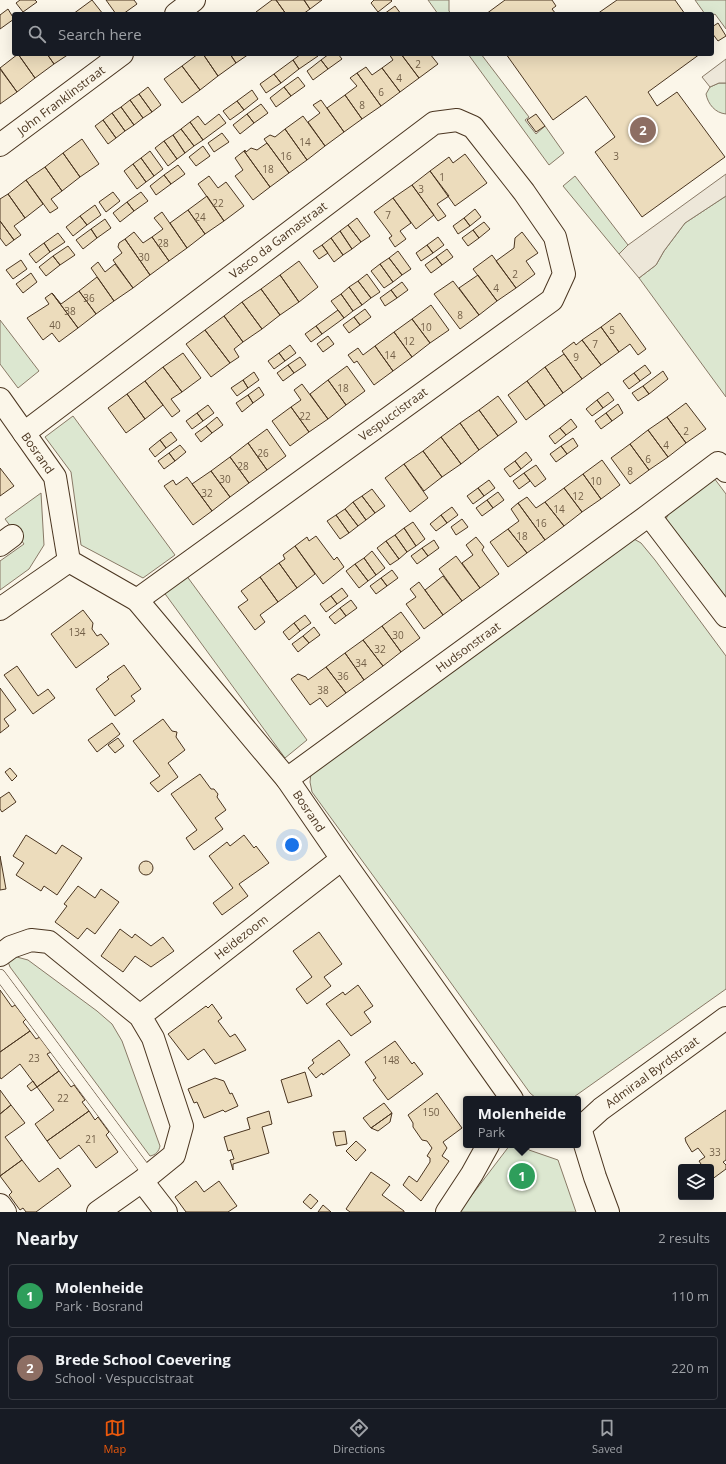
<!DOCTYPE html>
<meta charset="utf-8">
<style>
:root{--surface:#171b24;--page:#242831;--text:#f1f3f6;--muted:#9ea1a6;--line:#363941;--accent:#ea580c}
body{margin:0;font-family:"Open Sans",sans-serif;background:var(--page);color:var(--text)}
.controls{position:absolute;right:12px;bottom:12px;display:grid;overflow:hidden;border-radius:4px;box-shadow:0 4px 16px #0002}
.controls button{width:36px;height:36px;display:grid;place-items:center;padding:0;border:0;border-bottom:1px solid var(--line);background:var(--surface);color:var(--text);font:20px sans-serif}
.you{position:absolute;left:292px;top:845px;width:14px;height:14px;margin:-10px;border:3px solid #fff;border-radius:50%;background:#1a73e8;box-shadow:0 0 0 6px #1a73e833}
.badge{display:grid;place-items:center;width:26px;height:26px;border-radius:50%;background:var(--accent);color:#fff;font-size:13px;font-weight:700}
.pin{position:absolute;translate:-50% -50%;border:2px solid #fff;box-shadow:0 1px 4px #0006}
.popup{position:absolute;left:463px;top:1096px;width:118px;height:52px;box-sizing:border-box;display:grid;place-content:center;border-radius:4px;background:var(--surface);filter:drop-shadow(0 1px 3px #0005);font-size:13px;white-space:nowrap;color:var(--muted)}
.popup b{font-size:15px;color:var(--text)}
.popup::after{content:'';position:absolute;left:50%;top:100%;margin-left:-8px;border:8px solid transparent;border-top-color:var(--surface)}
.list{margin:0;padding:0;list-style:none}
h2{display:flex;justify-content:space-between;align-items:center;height:52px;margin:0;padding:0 16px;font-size:17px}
h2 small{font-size:13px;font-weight:400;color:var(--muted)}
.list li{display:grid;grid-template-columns:26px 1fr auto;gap:12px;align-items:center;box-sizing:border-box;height:64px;margin:0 8px 8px;padding:0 8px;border:1px solid var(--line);border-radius:4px}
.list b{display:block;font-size:15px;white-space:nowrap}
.list p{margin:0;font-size:13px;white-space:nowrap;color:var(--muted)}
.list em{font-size:13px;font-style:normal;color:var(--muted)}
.icon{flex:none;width:22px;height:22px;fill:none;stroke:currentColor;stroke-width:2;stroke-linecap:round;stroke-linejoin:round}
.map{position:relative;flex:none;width:726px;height:1212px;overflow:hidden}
.search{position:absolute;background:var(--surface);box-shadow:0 4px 16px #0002;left:12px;right:12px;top:12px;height:44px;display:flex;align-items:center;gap:10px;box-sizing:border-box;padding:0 14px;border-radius:4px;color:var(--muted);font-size:15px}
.sheet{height:196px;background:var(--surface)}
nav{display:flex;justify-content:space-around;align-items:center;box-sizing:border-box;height:56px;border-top:1px solid var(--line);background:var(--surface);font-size:11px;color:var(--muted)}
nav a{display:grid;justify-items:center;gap:2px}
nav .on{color:var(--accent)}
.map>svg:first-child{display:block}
.green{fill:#dce7d0;stroke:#887966}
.parking{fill:#ede7d9;stroke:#887966}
.building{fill:#ecdcbc;stroke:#4a3520}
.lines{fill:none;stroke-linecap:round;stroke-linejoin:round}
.service-casing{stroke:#4a3520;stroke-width:12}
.minor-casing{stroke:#4a3520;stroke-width:24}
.tertiary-casing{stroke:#4a3520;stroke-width:24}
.service{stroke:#fbf6e9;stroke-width:11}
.minor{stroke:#fbf6e9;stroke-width:22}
.tertiary{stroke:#fbf6e9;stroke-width:22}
.labels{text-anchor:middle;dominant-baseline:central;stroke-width:3;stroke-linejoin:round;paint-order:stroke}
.number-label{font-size:10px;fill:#725f47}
.street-label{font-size:12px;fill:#4a3520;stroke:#fbf6e9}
</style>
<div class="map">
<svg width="726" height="1212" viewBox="0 0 726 1212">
<rect width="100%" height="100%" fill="#fbf6e9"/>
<path class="green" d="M428 0H449V11L451 14H438Z
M695 0H726V29L715 14 712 16V14H705Z
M468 54H481L529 117 525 120 536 134 545 126 564 153 549 165Z
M719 83H726V114C715 113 708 104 706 94L710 87Z
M575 176 628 245 619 254 563 186Z
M726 196V397L639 278 656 265 664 251 685 223Z
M0 320 39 371 18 388 0 364Z
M73 416 175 555 143 578 81 545 71 472 45 437Z
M714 478 726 494V597L666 519 671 509Z
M41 493 44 545 29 569 0 590V561L24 544 5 519Z
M634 539 641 543 655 560 726 656V989L571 1099H537L530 1093 423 944 312 792 310 782 311 773Z
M186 575 307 740 285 758 163 591Z
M13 956 28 960 97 1011 112 1024 122 1041 160 1146C159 1151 156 1155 150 1156L10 967 7 959Z
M510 1145H526L529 1150 558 1160 576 1212H459Z"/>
<path class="parking" d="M726 59V83H719L710 87 702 77Z
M726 174V196L685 223 664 251 656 265 639 278 619 254 628 245Z"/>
<path class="building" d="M20 0H35L37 2 23 12 16 3Z
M92 0 103 14H73Z
M106 0H134L137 4 123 14H116Z
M272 0H276L286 14H258L256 12Z
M276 0H304L310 9 303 14H286Z
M304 0H322L310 9Z
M374 0H391L392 1 378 12 371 3Z
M505 0H552L556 6 552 9 556 14H486Z
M617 0H675L685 14H597Z
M395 6 401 14H384Z
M8 9 14 19 0 29V15Z
M718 23 726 36 718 41 712 33V27Z
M18 54 35 78 17 92 0 68Z
M18 54H47L54 64 35 78Z
M47 54H69L54 64Z
M198 54H203L218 76 200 90 182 66Z
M203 54H230L236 63 218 76Z
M230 54H249L236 63Z
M301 54H316L318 56 299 69 293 60Z
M329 54H338L342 59 328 69 321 60Z
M389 54H401L419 78 400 92 382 68 393 60Z
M401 54H430L438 64 419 78Z
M506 54H700L648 92 657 106 677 92 725 157 642 217 595 152 615 137 586 96 553 120Z
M293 60 299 69 281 83 274 74Z
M321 60 328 69 313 80 307 71Z
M182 66 200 90 182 103 164 79Z
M366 67 372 75 382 68 400 92 381 106 357 73Z
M0 69 17 92 0 104Z
M357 73 381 106 362 119 345 95 357 86 350 78Z
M274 74 281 83 266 93 260 84Z
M298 77 305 86 291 96 284 87Z
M148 87 161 105 152 112 139 94Z
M284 87 291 96 276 107 270 98Z
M252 90 258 99 244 110 237 101Z
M139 94 152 112 143 118 130 100Z
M345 95 362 119 344 132 327 108Z
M130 100 143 118 134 125 121 107Z
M321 100 344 132 325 146 308 122 320 113 313 105Z
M237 101 244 110 230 120 223 111Z
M261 104 268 113 254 123 247 114Z
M121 107 134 125 125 131 112 113Z
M112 113 125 131 116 138 103 120Z
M219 114 226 123 203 140 190 122 198 116 205 125Z
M247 114 254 123 240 134 233 125Z
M536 114 545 126 536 132 527 120Z
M303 116 325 146 307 160 285 129Z
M103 120 116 138 108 144 95 126Z
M190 122 203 140 194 146 181 129Z
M181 129 194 146 185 153 173 135Z
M285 129 307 160 289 173 264 139 270 135 275 137Z
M222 133 229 142 214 152 208 143Z
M173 135 185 153 177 159 164 141Z
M82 139 99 164 80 177 63 153Z
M164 141 177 159 168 166 155 148Z
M267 143 289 173 270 187 244 151 245 150 246 152 251 148 257 150Z
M203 146 210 156 196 166 189 157Z
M150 151 163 169 154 176 141 158Z
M244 151 270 187 253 200 235 176 243 170 235 158Z
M63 153 80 177 62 191 45 167Z
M465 154 487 183 455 206 430 171 449 157 453 163Z
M141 158 154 176 146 182 133 164Z
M133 164 146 182 137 189 124 171Z
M178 165 185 174 171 184 164 175Z
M45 167 62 191 51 199 58 208 50 213 26 180Z
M430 171 449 196 437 204 446 216 438 221 412 185Z
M164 175 171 184 156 195 150 186Z
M209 176 218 188 226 182 244 206 224 221 198 184Z
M26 180 43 204 25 218 8 194Z
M412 185 434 215 416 229 393 198Z
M113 192 120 201 106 212 99 202Z
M141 192 148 201 134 211 127 202Z
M8 194 25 218 14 226 21 235 14 240 0 221V199Z
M207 196 224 221 205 234 188 210Z
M393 198 411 223 400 231 406 239 395 247 389 238 392 236 374 212Z
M127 202 134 211 120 222 113 213Z
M95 205 101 215 87 225 80 216Z
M475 209 481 217 470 226 464 218Z
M188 210 205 234 187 248 170 223Z
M162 212 187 248 169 261 152 237 163 229 154 218Z
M80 216 87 225 73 236 66 227Z
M357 218 370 236 361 242 348 225Z
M464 218 470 226 458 234 453 226Z
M105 219 111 228 97 238 91 229Z
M0 221 14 240 6 246 0 238Z
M484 222 490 229 479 238 473 230Z
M348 225 361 242 352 249 340 231Z
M91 229 97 238 83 249 76 240Z
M473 230 479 238 468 246 462 238Z
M340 231 352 249 343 255 331 238Z
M134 232 143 243 152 237 169 261 150 275 125 239Z
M522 232 538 253 526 261 535 274 516 288 496 261 514 248 515 238Z
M58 233 65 242 50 252 44 243Z
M438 237 444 245 433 253 427 245Z
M331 238 343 255 334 262 322 245Z
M125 239 150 275 133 288 113 260 122 253 118 247 119 243Z
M44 243 50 252 36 263 29 254Z
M322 245 328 253 319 259 313 251Z
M427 245 433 253 421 261 416 253Z
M68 246 75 255 60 265 53 256Z
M447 249 453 257 442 265 436 257Z
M398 251 411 269 402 275 389 258Z
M492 255 516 288 497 301 473 269Z
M53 256 60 265 46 276 39 267Z
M436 257 442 265 431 273 425 265Z
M389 258 402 275 393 282 380 264Z
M21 260 27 269 13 279 6 270Z
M299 261 318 287 299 302 280 275Z
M98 262 105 272 115 264 133 288 114 301 91 268Z
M380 264 393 282 384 288 371 271Z
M31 273 37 282 23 293 16 284Z
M367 274 380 292 371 298 358 281Z
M280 275 299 302 280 315 261 289Z
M478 275 497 301 479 315 459 288Z
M97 277 114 301 96 314 79 291Z
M358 281 371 298 362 305 349 287Z
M453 281 479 315 460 329 434 294Z
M402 282 408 290 397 298 391 290Z
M349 287 362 305 353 311 341 294Z
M261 289 280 315 262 329 242 302Z
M391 290 397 298 385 306 380 298Z
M79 291 96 314 78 328 52 293 61 304Z
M52 293 78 328 59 342 52 333 43 340 27 318 49 304 45 298Z
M341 294 353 311 344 318 331 301Z
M242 302 262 329 243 342 224 316Z
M431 305 449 330 430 343 412 319Z
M365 309 371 317 360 325 354 317Z
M338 310 344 318 322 334 316 326Z
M620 313 646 349 638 355 630 344 619 352 601 327Z
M224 316 243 342 234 349 239 357 230 363 205 330Z
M354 317 360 325 349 333 343 325Z
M412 319 430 343 412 357 394 332Z
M316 326 322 334 311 342 305 334Z
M601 327 619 352 601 365 582 340Z
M205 330 230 363 211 377 186 344Z
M394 332 412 357 393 371 375 346Z
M328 336 334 344 323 352 317 344Z
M582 340 601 365 582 379 562 351 574 342 576 345Z
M290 345 296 353 285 361 279 353Z
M375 346 393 371 374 385 357 361 354 363 348 355 358 348 363 355Z
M183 353 201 378 182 392 163 367Z
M279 353 285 361 274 369 268 361Z
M564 354 582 379 563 393 545 367Z
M300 357 306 365 294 373 288 365Z
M288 365 294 373 283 381 277 373Z
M645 365 651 373 640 381 634 373Z
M347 366 365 391 346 405 328 380Z
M163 367 182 392 171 399 180 411 172 417 145 381Z
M545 367 563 393 545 406 527 381Z
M663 371 668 379 649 394 643 386Z
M254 372 259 380 248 388 243 380Z
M634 373 640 381 629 389 623 381Z
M243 380 248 388 237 396 231 388Z
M328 380 346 405 328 419 310 394Z
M145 381 163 405 145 419 127 394Z
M527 381 545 406 526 420 508 395Z
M302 384 328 419 309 432 291 407 301 400 294 390Z
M643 386 649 394 638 401 632 393Z
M259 387 264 395 253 403 248 395Z
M608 392 614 400 603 408 597 400Z
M127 394 145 419 126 433 108 408Z
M248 395 253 403 242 412 236 403Z
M498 396 517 422 498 436 479 410Z
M597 400 603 408 592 416 586 409Z
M686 403 706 429 686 443 667 417Z
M618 404 623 413 612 421 606 413Z
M208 405 214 413 203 421 197 413Z
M291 407 309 432 290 446 272 421Z
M479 410 498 436 479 450 460 423Z
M197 413 203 421 192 429 186 421Z
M606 413 612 421 601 429 595 421Z
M217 417 223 425 212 433 206 426Z
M667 417 686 443 668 457 648 430Z
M571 419 577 427 566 435 560 428Z
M460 423 479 450 461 464 441 437Z
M206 426 212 433 201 442 195 434Z
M560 428 566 435 555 444 549 436Z
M267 429 286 456 267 470 248 443Z
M648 430 668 457 649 470 630 444Z
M171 432 177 440 166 448 160 440Z
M441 437 461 464 442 477 423 451Z
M573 438 578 446 567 454 561 446Z
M160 440 166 448 155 457 149 449Z
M248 443 267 470 249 483 230 457Z
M630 444 649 470 630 484 611 458Z
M180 445 186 452 175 461 169 453Z
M561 446 567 454 556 462 550 454Z
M423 451 442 477 424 491 404 464Z
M526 452 532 460 521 469 515 461Z
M169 453 175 461 164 469 158 461Z
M230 457 249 483 230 497 211 471Z
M602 460 620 485 601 499 583 474Z
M515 461 521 469 510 477 504 469Z
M404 464 428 498 410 512 385 478Z
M536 465 546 479 535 487 524 473Z
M0 468 14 486 0 496Z
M211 471 230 497 212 511 192 484Z
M524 473 530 481 519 489 513 481Z
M583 474 601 499 582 512 564 488Z
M187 477 212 511 193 525 164 486 173 480 176 485Z
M489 480 495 488 484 496 478 488Z
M478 488 484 496 473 504 467 496Z
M564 488 582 512 564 526 545 502Z
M372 489 385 506 375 513 362 496Z
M498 492 504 500 493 508 487 500Z
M362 496 375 513 366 520 353 502Z
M527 497 536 508 545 502 564 526 545 540 518 503Z
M487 500 493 508 482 516 476 508Z
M353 502 366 520 358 526 345 509Z
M518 503 545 540 527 553 508 529 519 521 511 509Z
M452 507 458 515 447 523 441 515Z
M345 509 358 526 349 533 336 515Z
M336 515 349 533 340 539 327 521Z
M441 515 447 523 436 531 430 524Z
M462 519 468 527 456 535 451 527Z
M413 522 425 539 416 546 404 528Z
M404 528 416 546 407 552 395 535Z
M508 529 527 553 508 567 490 542Z
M395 535 407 552 399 559 386 541Z
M316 536 334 560 337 557 344 567 323 584 295 546 307 537 309 541Z
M476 537 484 547 482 550 499 574 480 588 462 563 473 555 466 545Z
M434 540 439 548 428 556 422 548Z
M386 541 399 559 390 565 377 548Z
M295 546 315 574 297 588 279 563 285 559 283 555Z
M422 548 428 556 417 564 411 556Z
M372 551 385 568 376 575 364 558Z
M456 556 480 588 462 601 439 569Z
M364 558 376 575 368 581 355 564Z
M279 563 297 588 278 602 260 577Z
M355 564 368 581 359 588 346 571Z
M392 570 398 578 387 586 381 578Z
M443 576 462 601 443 615 425 590Z
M260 577 278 602 260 615 265 622 255 630 238 607 248 600 241 591Z
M381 578 387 586 376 594 370 586Z
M419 582 443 615 424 629 406 604 416 597 410 589Z
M342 588 348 596 337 604 331 596Z
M331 596 337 604 326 612 320 604Z
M351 600 357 608 346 616 340 608Z
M340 608 346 616 335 624 329 617Z
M83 610 93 623 92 629 97 636 101 634 109 644 76 668 51 634Z
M401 612 420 638 401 652 382 626Z
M305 615 311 623 300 631 294 623Z
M294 623 300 631 289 640 283 632Z
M382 626 401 652 383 666 363 640Z
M314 627 320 635 309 643 303 636Z
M303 636 309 643 298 652 292 644Z
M363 640 383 666 364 680 345 653Z
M345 653 364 680 346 693 326 667Z
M124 665 141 689 131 696 135 701 115 716 96 689 109 679 107 677Z
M17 666 38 696 48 689 55 698 33 714 4 675Z
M326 667 346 693 327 707 320 698 310 705 291 679 298 674 306 677 308 680Z
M0 688 16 710 4 719 9 726 0 733Z
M163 719 172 731 177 732 176 737 185 750 168 763 178 777 158 792 150 783 160 776 133 741Z
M112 723 120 734 97 752 88 740Z
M118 738 124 746 115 753 108 745Z
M10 768 17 776 12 781 5 772Z
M200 774 211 789H214L218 794 217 797 226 810 215 818 223 829 194 850 186 838 197 830 171 794Z
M9 792 16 802 2 812 0 809V798Z
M26 835 56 854 62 845 82 858 57 895 44 886 41 891 16 875 24 863 13 856Z
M244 835 254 848 256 846 269 863 239 884 248 896 222 915 213 903 233 888 209 856 227 842 230 846Z
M0 856 6 889 0 890Z
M139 868a7 7 0 1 1 14 0a7 7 0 1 1-14 0Z
M78 886 95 898 101 889 119 902 95 934 87 928 78 939 55 922 67 906 64 904Z
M120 929 132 938 135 934 151 946 163 937 174 951 151 967 135 956 123 972 101 956Z
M319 932 342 964 324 977 331 986 307 1004 296 989 312 977 293 951Z
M358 985 373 1006 364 1012 371 1022 351 1036 326 1004 343 992 345 995Z
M0 990 12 1007 15 1005 26 1019 23 1022 30 1031 0 1052Z
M212 1004 222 1018 218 1021 230 1037 235 1034 246 1050 215 1064 204 1049 188 1060 168 1034 206 1006 208 1008Z
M30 1031 36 1039 40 1037 51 1052 47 1054 59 1071 37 1087 20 1064 1 1079 0 1077V1052Z
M339 1040 350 1055 323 1075 322 1073 316 1078 308 1068 314 1063 312 1060Z
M395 1041 412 1064 414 1062 423 1074 388 1100 373 1080 376 1078 365 1062Z
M59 1071 71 1087 74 1085 85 1100 82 1102 89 1111 47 1141 35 1124 54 1110 37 1087Z
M305 1072 312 1096 288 1103 281 1080Z
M215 1078 224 1081 230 1094 232 1093 238 1106 225 1112 223 1110 204 1118 197 1102 194 1103 188 1089Z
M33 1081 37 1087 31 1091 27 1086Z
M0 1090 11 1105 0 1114Z
M437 1093 462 1128 443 1142 447 1148 442 1156 449 1161 421 1201 403 1185 409 1176 417 1182 430 1162V1158L427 1156 432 1148 427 1141 422 1140 413 1127V1123L408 1115Z
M384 1103 392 1113 371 1128 363 1118Z
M11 1105 25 1123 5 1137 22 1160 0 1176V1114Z
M726 1110V1160L723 1162 726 1165V1169L711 1180V1167H703L699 1161 705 1157 698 1148 692 1152 686 1142 685 1138Z
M89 1111 95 1120 98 1117 109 1132 106 1135 118 1152 96 1168 79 1145 60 1159 47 1141Z
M269 1111 272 1124 262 1127 269 1153 233 1164V1170L230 1160 234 1159 231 1150 228 1151 224 1137 250 1129 247 1118Z
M392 1113 390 1122 378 1131 371 1128Z
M345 1131 347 1144 336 1146 333 1132Z
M356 1141 366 1150 356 1161 346 1151Z
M22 1160 39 1182 58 1168 71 1186 36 1212H26L23 1208 20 1210 9 1195 12 1192 0 1176Z
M371 1172 390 1185 382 1195 404 1211V1212H350L346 1209Z
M196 1181 204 1192 219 1181 237 1206 228 1212H186L175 1197Z
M310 1194 318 1201 311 1209 303 1202Z
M323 1205 331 1212H318Z"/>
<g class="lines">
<defs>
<path id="service" d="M0 975 149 1175"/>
<path id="minor" d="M176 14 194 0
M0 145 122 54
M24 433 434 123 457 120 473 127 524 192 555 237 564 274 552 300 137 600
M649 515 726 616
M0 545 12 536
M0 609 69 561
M287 779 649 515 718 463 726 471
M0 955 11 947 31 940 49 942 140 1016 153 1038 182 1126 174 1155 142 1181 98 1212
M140 1016 342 859
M580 1128 595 1177 608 1212
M142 1181 166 1212
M0 1205 5 1212
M447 1212 472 1174 488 1145"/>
<path id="tertiary" d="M0 399 55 477 69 561 137 600 287 779 342 859 512 1099
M578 1130 601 1109 726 1018"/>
</defs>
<use href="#service" class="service-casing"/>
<use href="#minor" class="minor-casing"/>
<use href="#tertiary" class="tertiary-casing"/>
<use href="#service" class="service"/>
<use href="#minor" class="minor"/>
<use href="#tertiary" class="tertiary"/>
</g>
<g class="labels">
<g class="number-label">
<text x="418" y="64">2</text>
<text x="399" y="78">4</text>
<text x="381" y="92">6</text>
<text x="362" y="105">8</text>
<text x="305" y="142">14</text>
<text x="286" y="156">16</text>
<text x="616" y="156">3</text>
<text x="268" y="169">18</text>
<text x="442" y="177">1</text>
<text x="421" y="189">3</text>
<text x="218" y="203">22</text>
<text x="388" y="215">7</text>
<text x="200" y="217">24</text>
<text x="163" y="243">28</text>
<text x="144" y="257">30</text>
<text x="515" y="274">2</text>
<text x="496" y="288">4</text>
<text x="89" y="298">36</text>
<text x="70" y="311">38</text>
<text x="460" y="315">8</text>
<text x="55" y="325">40</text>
<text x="426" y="327">10</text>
<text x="612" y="330">5</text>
<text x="409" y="341">12</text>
<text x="595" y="344">7</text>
<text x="390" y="355">14</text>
<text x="576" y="357">9</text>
<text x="343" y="388">18</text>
<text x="305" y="416">22</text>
<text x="686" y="431">2</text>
<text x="666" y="445">4</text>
<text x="263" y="453">26</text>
<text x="648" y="459">6</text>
<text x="243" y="466">28</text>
<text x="630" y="471">8</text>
<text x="225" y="479">30</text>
<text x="596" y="481">10</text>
<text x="207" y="493">32</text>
<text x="578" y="496">12</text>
<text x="559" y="509">14</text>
<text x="541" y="523">16</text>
<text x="522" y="536">18</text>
<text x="77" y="632">134</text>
<text x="398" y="635">30</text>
<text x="380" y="649">32</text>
<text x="361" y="663">34</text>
<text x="343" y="676">36</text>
<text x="323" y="690">38</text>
<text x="34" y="1058">23</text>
<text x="391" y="1060">148</text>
<text x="63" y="1098">22</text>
<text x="431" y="1112">150</text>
<text x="91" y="1139">21</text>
<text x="715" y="1152">33</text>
</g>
<g class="street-label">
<text transform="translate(61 100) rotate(-37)">John Franklinstraat</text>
<text transform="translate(278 240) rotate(-37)">Vasco da Gamastraat</text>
<text transform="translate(393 414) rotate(-36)">Vespuccistraat</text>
<text transform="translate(38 453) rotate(55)">Bosrand</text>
<text transform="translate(468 647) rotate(-36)">Hudsonstraat</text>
<text transform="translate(309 811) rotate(56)">Bosrand</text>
<text transform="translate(241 937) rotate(-38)">Heidezoom</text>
<text transform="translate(652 1072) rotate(-36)">Admiraal Byrdstraat</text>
</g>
</g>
</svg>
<div class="controls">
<button><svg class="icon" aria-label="layers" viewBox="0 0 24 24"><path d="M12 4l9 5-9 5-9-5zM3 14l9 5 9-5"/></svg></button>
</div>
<div class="you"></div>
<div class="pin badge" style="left:522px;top:1176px;background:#2e9e5b">1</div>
<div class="popup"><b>Molenheide</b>Park</div>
<div class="pin badge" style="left:643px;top:130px;background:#8d6e63">2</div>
<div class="search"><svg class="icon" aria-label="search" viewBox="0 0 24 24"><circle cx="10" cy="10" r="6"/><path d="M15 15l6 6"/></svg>Search here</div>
</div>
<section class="sheet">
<h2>Nearby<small>2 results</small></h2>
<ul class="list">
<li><span class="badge" style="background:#2e9e5b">1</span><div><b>Molenheide</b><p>Park · Bosrand</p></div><em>110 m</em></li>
<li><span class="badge" style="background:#8d6e63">2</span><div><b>Brede School Coevering</b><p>School · Vespuccistraat</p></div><em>220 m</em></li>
</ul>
</section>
<nav>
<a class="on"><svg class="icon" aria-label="map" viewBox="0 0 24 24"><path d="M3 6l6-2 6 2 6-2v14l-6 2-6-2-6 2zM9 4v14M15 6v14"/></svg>Map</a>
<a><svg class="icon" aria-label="directions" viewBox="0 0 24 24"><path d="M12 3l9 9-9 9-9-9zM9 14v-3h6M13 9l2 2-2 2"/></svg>Directions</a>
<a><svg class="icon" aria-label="saved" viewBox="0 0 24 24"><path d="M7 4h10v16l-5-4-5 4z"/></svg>Saved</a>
</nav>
